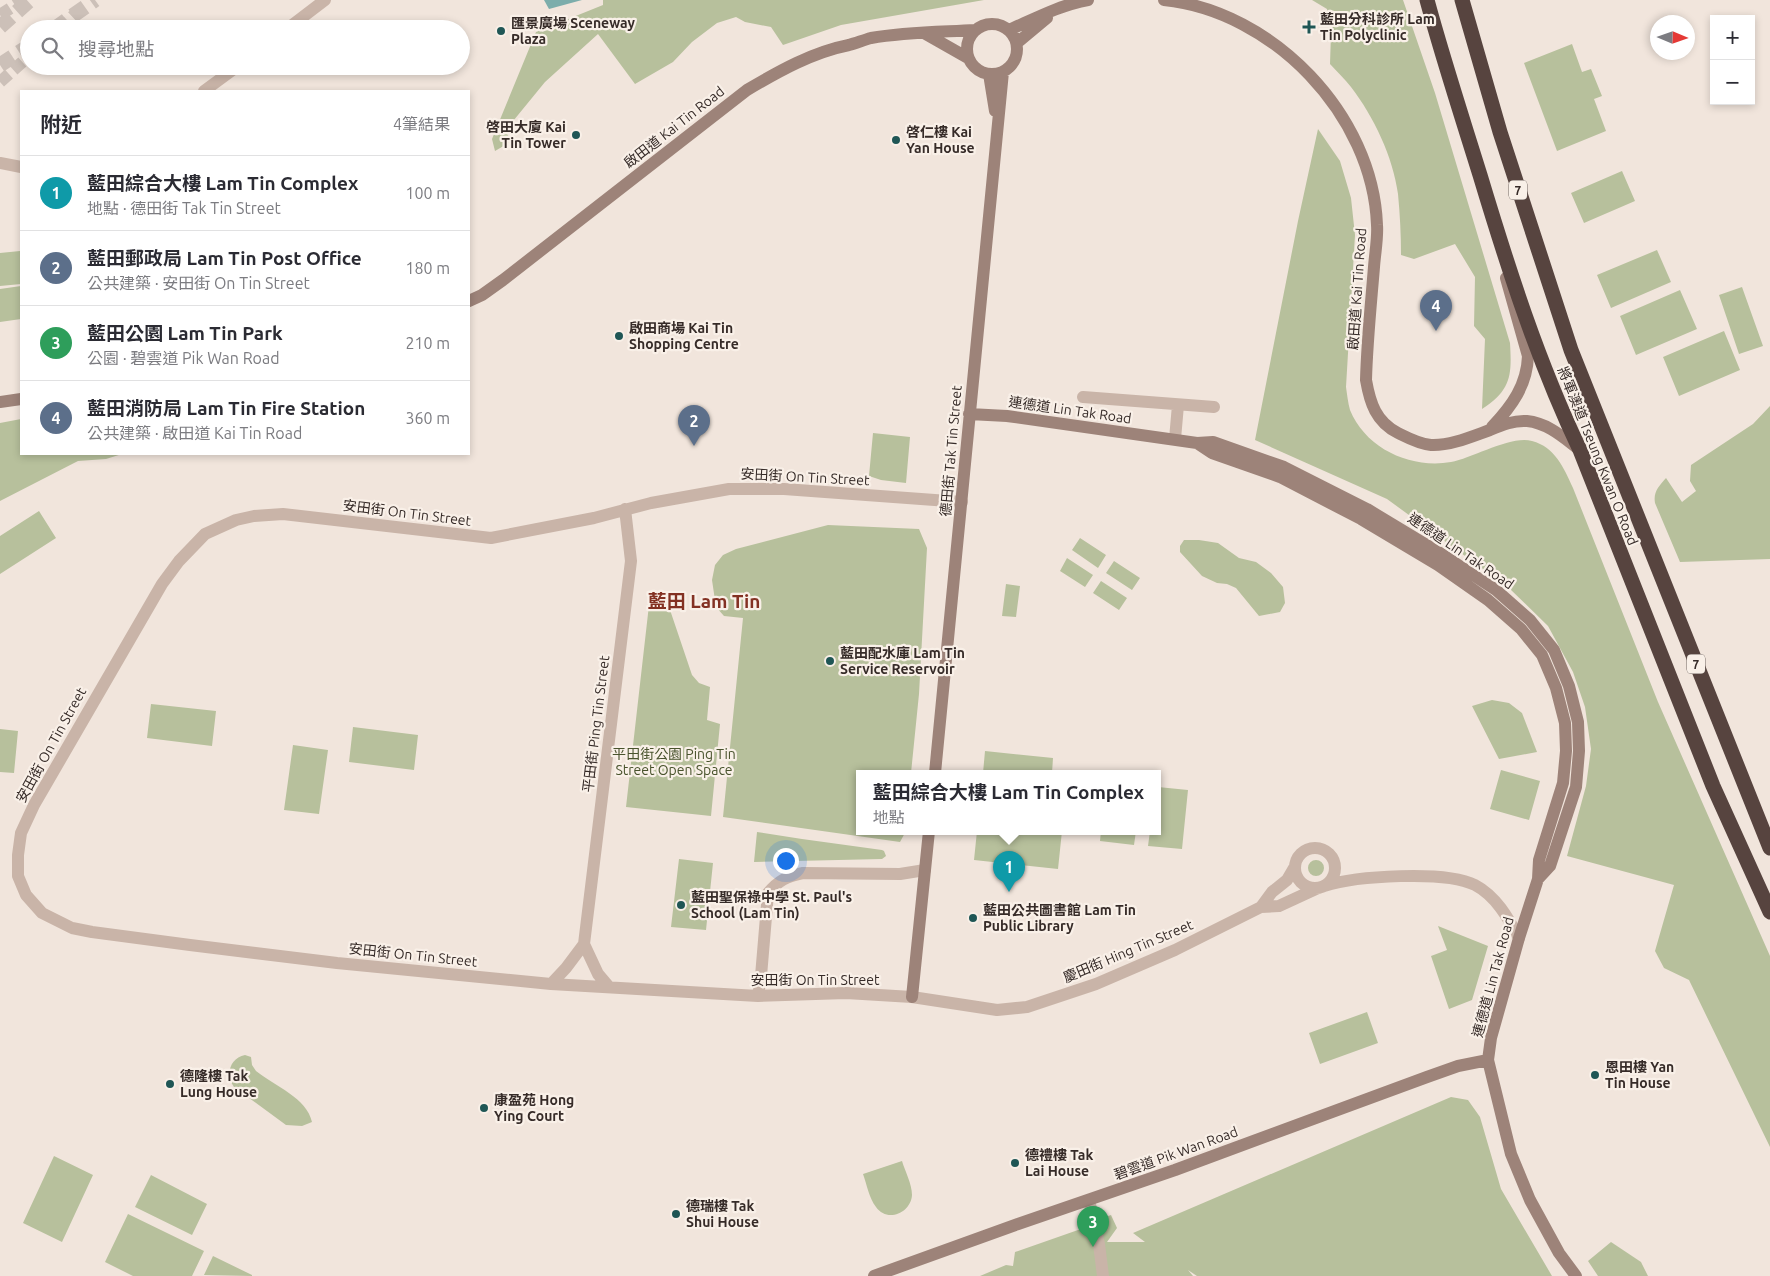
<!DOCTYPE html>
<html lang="zh-TW">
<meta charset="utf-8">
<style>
:root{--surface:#fff;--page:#f7f7f7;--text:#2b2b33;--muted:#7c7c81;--line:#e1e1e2;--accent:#1f5655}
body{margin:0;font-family:Ubuntu,"Noto Sans TC",sans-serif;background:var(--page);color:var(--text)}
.controls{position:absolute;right:15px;top:15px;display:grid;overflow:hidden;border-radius:0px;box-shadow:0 2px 8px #0003}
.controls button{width:45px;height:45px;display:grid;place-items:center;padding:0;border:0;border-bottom:1px solid var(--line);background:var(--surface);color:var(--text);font:25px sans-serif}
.compass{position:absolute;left:1650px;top:15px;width:45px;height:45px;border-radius:50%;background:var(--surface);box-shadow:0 2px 8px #0003;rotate:92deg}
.you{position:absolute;left:785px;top:860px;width:18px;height:18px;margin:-12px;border:4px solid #fff;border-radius:50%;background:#1a73e8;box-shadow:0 0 0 8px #1a73e833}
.badge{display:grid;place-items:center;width:32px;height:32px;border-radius:50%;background:var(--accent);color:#fff;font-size:16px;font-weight:700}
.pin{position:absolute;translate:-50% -41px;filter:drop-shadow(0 1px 2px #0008)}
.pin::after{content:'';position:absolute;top:26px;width:18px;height:15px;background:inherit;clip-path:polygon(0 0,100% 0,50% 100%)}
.popup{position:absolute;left:856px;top:770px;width:305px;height:65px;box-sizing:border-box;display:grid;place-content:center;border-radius:0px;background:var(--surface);filter:drop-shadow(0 1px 4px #0005);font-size:16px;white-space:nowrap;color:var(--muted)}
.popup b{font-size:19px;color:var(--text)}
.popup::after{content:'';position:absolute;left:50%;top:100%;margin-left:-10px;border:10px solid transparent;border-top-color:var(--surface)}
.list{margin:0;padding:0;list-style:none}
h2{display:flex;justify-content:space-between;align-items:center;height:65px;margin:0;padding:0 20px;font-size:21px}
h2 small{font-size:16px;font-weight:400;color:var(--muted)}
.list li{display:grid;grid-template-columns:32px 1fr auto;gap:15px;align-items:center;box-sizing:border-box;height:75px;padding:0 20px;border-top:1px solid var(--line)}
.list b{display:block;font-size:19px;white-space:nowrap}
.list p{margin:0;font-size:16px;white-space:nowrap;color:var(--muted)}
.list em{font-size:16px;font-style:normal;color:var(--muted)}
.icon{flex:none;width:28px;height:28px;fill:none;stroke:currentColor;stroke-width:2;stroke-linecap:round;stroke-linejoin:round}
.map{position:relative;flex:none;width:1770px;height:1276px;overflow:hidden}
.search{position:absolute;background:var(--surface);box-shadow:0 2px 8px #0003;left:20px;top:20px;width:450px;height:55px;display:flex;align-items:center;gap:12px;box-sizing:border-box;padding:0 18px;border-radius:28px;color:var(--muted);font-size:19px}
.panel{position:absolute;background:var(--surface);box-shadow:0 2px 8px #0003;left:20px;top:90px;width:450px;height:365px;border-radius:0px}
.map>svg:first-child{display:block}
.green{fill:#b7c09c}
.water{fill:#7cadab}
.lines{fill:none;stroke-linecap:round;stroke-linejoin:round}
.secondary-tunnel{stroke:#ccc0b8;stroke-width:12;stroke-dasharray:12 6;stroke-linecap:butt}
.highway-tunnel{stroke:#ccc0b8;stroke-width:15;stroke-dasharray:15 8;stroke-linecap:butt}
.street{stroke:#c9b4a8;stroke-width:12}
.secondary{stroke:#9d8379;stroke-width:12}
.highway{stroke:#57443f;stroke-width:15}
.poi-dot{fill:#1f5655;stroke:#f9f0e8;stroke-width:2}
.labels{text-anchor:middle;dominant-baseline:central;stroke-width:4.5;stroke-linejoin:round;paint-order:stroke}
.shield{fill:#f9f0e8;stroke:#706662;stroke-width:1}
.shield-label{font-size:12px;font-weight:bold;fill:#362b28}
.poi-label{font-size:14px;font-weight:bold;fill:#362b28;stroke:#f9f0e8;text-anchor:start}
.street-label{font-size:14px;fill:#362b28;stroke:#f9f0e8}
.park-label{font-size:14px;fill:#49532d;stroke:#f9f0e8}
.district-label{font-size:19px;font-weight:bold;fill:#833123;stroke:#f9f0e8}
</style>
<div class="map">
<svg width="1770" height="1276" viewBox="0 0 1770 1276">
<rect width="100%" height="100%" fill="#f1e5dc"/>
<path class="green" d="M603 0H984L841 25 783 45 771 27 745 22 736 17 717 23 692 42 673 62 635 84 598 34 545 82 505 131 512 141 495 151 492 139 536 32 603 5Z
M1312 0H1403L1435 93 1510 343C1512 376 1511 390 1482 409L1485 339 1474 326 1475 277 1455 244 1414 259 1401 255C1401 235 1400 215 1398 194 1393 157 1374 117 1351 87 1345 79 1337 72 1330 64L1331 33 1327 9Z
M1572 44 1582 72 1591 69 1602 96 1594 99 1606 131 1557 151 1524 63Z
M1318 129 1340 161 1351 198 1355 235 1346 387C1347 394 1348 403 1350 410 1366 449 1411 469 1451 462 1473 458 1511 435 1532 441 1555 447 1564 468 1573 488L1658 702 1770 956V1147L1689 980 1664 968 1655 951 1674 885 1567 856 1586 786 1591 749 1585 707 1573 672 1548 626 1509 588 1387 499 1255 440 1298 221Z
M1622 171 1635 201 1584 223 1571 193Z
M1657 250 1671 282 1611 308 1597 275Z
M20 251 21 284 0 286V253Z
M21 286V319L0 322V289Z
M1742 287 1763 346 1739 354 1719 295Z
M1680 290 1697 329 1636 355 1620 316Z
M1724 331 1740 370 1679 396 1663 357Z
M1770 406V559L1680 562 1655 503C1653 492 1659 486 1666 478L1682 502 1696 491 1690 481 1691 465 1753 424Z
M21 419V454H122L106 459 78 461 0 501V423Z
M873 433 910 437 906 483 881 480 869 476Z
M39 511 56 538 0 574V536Z
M828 525 919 529 927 548 919 694 911 773H860V831H906L900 842 723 817 743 618 724 616 716 607 712 580 715 565 723 555 736 549Z
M1080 538 1106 555 1098 568 1072 550Z
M1184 540H1199L1218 543 1239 558 1256 562 1271 573 1283 587 1285 603 1280 612 1259 616 1236 588 1227 584 1217 583 1202 576 1180 552V546Z
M1067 558 1093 575 1085 587 1060 571Z
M1114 561 1140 578 1132 590 1106 573Z
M1101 581 1127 598 1119 610 1093 593Z
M1006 584 1020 586 1016 617 1002 616Z
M658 597 667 601 692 675 699 683 710 687 707 720 720 724 711 816 626 807 649 605 650 601Z
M1492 700 1509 703 1522 713 1537 752 1499 759 1472 706Z
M151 704 216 711 212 746 147 738Z
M353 727 418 735 414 770 349 762Z
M0 729 18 731 14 773 0 772Z
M293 745 328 750 319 814 284 810Z
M985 751 1053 758 1052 773H983Z
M1501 770 1540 781 1529 820 1490 809Z
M1158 787 1188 790 1182 849 1148 846 1150 831H1158Z
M977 831H1062L1058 869 974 860Z
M1101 831H1136L1134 845 1100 841Z
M757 832 802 839 882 850 884 851 886 856 882 859 754 862Z
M679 859 713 863 706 930 671 927Z
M1308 868a8 8 0 1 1 16 0a8 8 0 1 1-16 0Z
M1438 926 1488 946 1472 1000 1449 1009 1431 956 1447 950Z
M1367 1012 1378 1043 1320 1064 1309 1033Z
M245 1055 251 1057 252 1065 256 1071C275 1086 307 1098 312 1122L302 1126 286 1125 234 1087C225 1074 230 1058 245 1055Z
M1451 1097 1468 1100 1480 1117 1501 1189 1552 1276H1197L1188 1270 1193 1276H980L1006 1265 1013 1266 1015 1252 1098 1223 1097 1220 1111 1215 1117 1228 1107 1242H1145L1133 1233Z
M54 1156 93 1175 62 1242 23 1223Z
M902 1161C905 1171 912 1184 912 1195 911 1213 887 1223 876 1207 869 1198 867 1185 863 1174Z
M151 1175 207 1204 192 1235 135 1207Z
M128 1214 204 1251 192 1276H133L105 1262Z
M1611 1242 1641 1262 1648 1276H1598L1588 1261Z
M213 1256 252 1275V1276L204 1275Z"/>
<path class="water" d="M544 0H582L549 9Z"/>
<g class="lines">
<path class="secondary-tunnel" d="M0 15 23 0
M59 29 74 15
M0 82 29 56"/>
<path class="highway-tunnel" d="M0 27 30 0
M54 29 95 0
M0 65 29 46"/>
<path class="street" d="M287 29 325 0
M204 91 238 66
M0 163 21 167
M1083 397 1214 407
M1175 439 1178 405
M962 502 784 489H729L651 503 594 518 491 538 283 514 254 516 236 520 205 534 179 561 162 584 34 805 21 833 18 855V876L26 895 42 913 72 928 92 932 190 945 337 963 551 984 758 996 846 993 912 997 997 1010 1027 1007 1096 984 1175 950 1261 907 1279 906 1318 888
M1295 868a20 20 0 1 1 40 0a20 20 0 1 1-40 0Z
M1324 886C1356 876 1445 870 1475 885 1496 896 1508 918 1519 938
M1261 907 1272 892 1287 880 1294 868
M584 944 598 974 609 987
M551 984 566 968 584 944 631 561 625 509
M758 996 761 976 768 893C778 881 787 876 803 873L900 874 925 870
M1089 1200 1099 1244 1103 1276"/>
<path class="secondary" d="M1164 0C1273 11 1373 115 1377 225 1378 238 1375 253 1374 267 1371 304 1367 342 1366 380 1370 403 1376 422 1398 433 1408 438 1419 444 1431 445 1450 446 1473 436 1490 430 1502 425 1514 420 1527 421 1548 423 1564 438 1580 450
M967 49a25 25 0 1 1 50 0a25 25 0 1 1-50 0Z
M1009 30C1034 19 1060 5 1088 0
M924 33 968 58
M1017 43 1047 18
M989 74 995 111
M469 301 482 295 503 280 747 90C779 71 813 52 849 45 856 43 864 40 871 38 905 32 940 32 975 30
M0 402 21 399
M969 414 1007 416 1197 443 1213 442 1284 467 1367 509 1443 555 1496 590 1530 620 1554 650 1569 686 1578 722 1579 751 1576 787 1550 866 1538 879
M1492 427C1512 406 1527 385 1528 356L1506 278
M1197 443 1212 453 1280 477 1361 519 1438 565 1488 600 1521 629 1542 655 1556 688 1565 723 1566 751 1563 783 1539 860 1538 879 1519 938 1491 1038 1488 1060 1511 1154 1530 1200 1559 1253 1576 1276
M935 773 1003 72
M912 997 929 831
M874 1276 1018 1224 1175 1170 1427 1077 1458 1066 1488 1060"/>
<path class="highway" d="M1427 0C1443 59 1462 117 1480 175 1508 268 1538 362 1580 450L1713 786 1770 912
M1462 0 1500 132 1571 350 1770 848"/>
</g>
<g class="poi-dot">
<path d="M1306.5 19.5h5v5h5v5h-5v5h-5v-5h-5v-5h5z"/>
<circle cx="501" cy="31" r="5"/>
<circle cx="576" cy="135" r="5"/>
<circle cx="896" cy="140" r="5"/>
<circle cx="619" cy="336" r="5"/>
<circle cx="830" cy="661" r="5"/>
<circle cx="681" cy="905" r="5"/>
<circle cx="973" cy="918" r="5"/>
<circle cx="1595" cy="1075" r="5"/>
<circle cx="170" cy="1084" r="5"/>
<circle cx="484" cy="1108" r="5"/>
<circle cx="1015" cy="1163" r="5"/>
<circle cx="676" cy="1214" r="5"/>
</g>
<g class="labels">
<g class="shield">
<rect x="1509" y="180.5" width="18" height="19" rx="4"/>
<rect x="1687" y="654.5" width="18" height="19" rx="4"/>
</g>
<g class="shield-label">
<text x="1518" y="190">7</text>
<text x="1696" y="664">7</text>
</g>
<g class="poi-label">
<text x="1320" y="19">藍田分科診所 Lam<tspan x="1320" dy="16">Tin Polyclinic</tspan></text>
<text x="511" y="23">匯景廣場 Sceneway<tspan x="511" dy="16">Plaza</tspan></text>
<text x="566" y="127" text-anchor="end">啓田大廈 Kai<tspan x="566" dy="16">Tin Tower</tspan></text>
<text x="906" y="132">啓仁樓 Kai<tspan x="906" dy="16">Yan House</tspan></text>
<text x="629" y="328">啟田商場 Kai Tin<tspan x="629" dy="16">Shopping Centre</tspan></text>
<text x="840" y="653">藍田配水庫 Lam Tin<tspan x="840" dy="16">Service Reservoir</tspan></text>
<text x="691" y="897">藍田聖保祿中學 St. Paul's<tspan x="691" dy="16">School (Lam Tin)</tspan></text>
<text x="983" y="910">藍田公共圖書館 Lam Tin<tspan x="983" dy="16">Public Library</tspan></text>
<text x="1605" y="1067">恩田樓 Yan<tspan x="1605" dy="16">Tin House</tspan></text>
<text x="180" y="1076">德隆樓 Tak<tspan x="180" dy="16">Lung House</tspan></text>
<text x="494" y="1100">康盈苑 Hong<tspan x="494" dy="16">Ying Court</tspan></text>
<text x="1025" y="1155">德禮樓 Tak<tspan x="1025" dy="16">Lai House</tspan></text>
<text x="686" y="1206">德瑞樓 Tak<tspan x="686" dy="16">Shui House</tspan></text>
</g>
<g class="street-label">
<text transform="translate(674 127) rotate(-38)">啟田道 Kai Tin Road</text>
<text transform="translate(1357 289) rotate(-86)">啟田道 Kai Tin Road</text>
<text transform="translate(1070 410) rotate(8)">連德道 Lin Tak Road</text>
<text transform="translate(951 451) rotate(-85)">德田街 Tak Tin Street</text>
<text transform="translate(1598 456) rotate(68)">將軍澳道 Tseung Kwan O Road</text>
<text transform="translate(805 477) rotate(3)">安田街 On Tin Street</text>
<text transform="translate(407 513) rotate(7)">安田街 On Tin Street</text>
<text transform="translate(1461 551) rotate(34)">連德道 Lin Tak Road</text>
<text transform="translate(596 724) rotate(-83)">平田街 Ping Tin Street</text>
<text transform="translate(51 745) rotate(-61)">安田街 On Tin Street</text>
<text transform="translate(1128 951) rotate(-23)">慶田街 Hing Tin Street</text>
<text transform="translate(413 955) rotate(6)">安田街 On Tin Street</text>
<text transform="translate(1493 977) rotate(-75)">連德道 Lin Tak Road</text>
<text x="815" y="980">安田街 On Tin Street</text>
<text transform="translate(1176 1153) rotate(-20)">碧雲道 Pik Wan Road</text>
</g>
<g class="park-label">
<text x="674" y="754">平田街公園 Ping Tin<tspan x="674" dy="16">Street Open Space</tspan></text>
</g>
<g class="district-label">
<text x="704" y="601">藍田 Lam Tin</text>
</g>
</g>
</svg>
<div class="controls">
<button>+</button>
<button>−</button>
</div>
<svg class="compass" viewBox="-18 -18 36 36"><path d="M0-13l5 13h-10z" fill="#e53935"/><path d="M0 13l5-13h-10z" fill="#7c7c81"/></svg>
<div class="you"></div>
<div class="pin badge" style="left:1009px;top:892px;background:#0f9aa8">1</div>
<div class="popup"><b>藍田綜合大樓 Lam Tin Complex</b>地點</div>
<div class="pin badge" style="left:694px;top:446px;background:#5c6f8a">2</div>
<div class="pin badge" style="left:1093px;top:1247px;background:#2e9e5b">3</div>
<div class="pin badge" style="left:1436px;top:331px;background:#5c6f8a">4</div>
<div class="search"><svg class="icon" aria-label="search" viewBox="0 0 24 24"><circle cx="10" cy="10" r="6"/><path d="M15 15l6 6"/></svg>搜尋地點</div>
<section class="panel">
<h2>附近<small>4筆結果</small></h2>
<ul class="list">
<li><span class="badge" style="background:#0f9aa8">1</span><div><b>藍田綜合大樓 Lam Tin Complex</b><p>地點 · 德田街 Tak Tin Street</p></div><em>100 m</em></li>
<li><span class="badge" style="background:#5c6f8a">2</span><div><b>藍田郵政局 Lam Tin Post Office</b><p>公共建築 · 安田街 On Tin Street</p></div><em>180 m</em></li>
<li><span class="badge" style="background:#2e9e5b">3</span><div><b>藍田公園 Lam Tin Park</b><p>公園 · 碧雲道 Pik Wan Road</p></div><em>210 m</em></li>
<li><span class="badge" style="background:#5c6f8a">4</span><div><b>藍田消防局 Lam Tin Fire Station</b><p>公共建築 · 啟田道 Kai Tin Road</p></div><em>360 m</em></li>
</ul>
</section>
</div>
